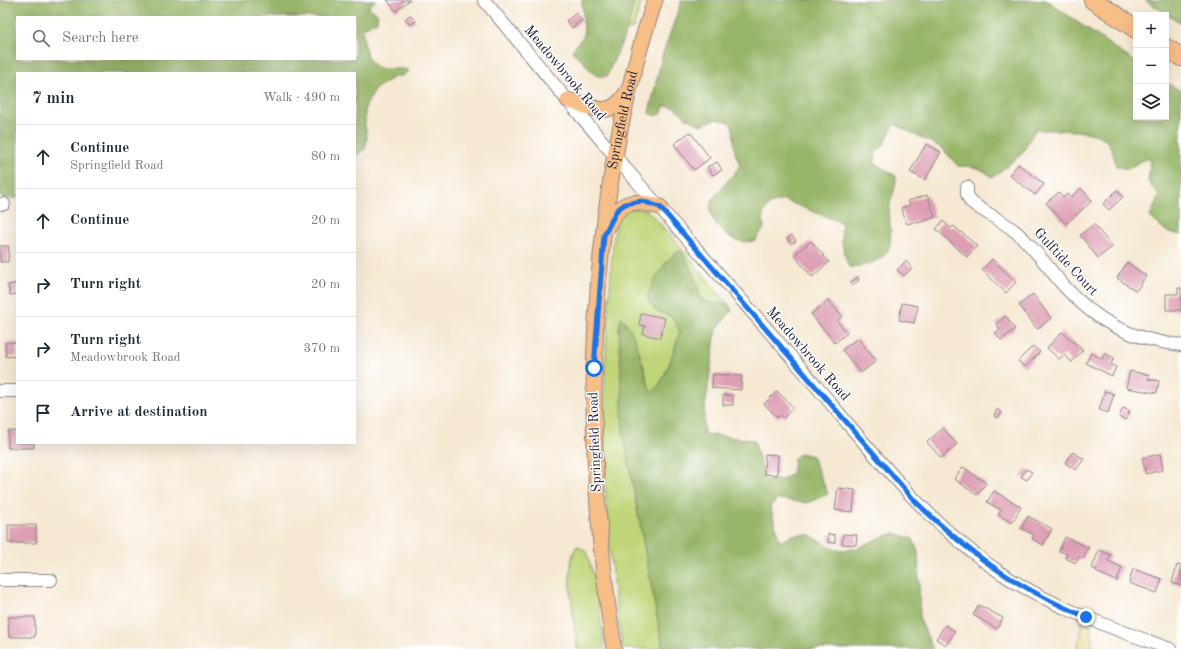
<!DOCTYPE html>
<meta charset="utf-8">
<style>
:root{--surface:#fff;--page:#f2f2f3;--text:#1f2937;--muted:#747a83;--line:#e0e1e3}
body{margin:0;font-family:"Old Standard TT",serif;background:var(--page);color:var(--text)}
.controls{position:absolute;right:12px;top:12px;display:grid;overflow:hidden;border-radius:0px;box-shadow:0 4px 16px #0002}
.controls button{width:36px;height:36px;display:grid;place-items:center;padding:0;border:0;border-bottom:1px solid var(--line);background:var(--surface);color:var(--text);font:20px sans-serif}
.stop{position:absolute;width:12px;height:12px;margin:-9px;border:3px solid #1a73e8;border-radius:50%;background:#fff}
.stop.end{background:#1a73e8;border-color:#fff;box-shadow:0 1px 4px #0008}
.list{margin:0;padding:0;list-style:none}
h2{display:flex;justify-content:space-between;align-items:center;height:52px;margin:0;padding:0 16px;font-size:17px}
h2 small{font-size:13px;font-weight:400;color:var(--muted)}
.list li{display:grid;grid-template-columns:26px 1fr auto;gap:12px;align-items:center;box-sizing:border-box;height:64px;padding:0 16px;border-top:1px solid var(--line)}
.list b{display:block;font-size:15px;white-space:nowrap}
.list p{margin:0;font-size:13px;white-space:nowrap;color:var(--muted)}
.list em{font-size:13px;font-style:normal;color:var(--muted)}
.icon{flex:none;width:22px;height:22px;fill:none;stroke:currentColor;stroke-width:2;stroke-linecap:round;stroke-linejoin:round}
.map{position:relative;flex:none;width:1181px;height:649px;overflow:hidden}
.search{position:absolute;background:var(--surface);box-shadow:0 4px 16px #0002;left:16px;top:16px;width:340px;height:44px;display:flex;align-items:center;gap:10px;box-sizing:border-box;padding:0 14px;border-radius:0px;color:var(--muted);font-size:15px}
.panel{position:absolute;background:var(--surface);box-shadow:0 4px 16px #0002;left:16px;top:72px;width:340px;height:372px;border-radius:0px}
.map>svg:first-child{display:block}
.green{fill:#c0d579;stroke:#717c5a}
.forest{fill:#98b669;stroke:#5d6c52;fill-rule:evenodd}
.sand{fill:#eeda9e;stroke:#887e6c}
.building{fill:#dd9db3}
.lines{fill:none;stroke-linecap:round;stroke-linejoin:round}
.minor-casing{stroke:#8c8586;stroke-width:14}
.major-casing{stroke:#8c8586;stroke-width:17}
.highway-casing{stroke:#8c8586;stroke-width:20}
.minor{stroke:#fff;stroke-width:12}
.major{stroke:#f7be87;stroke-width:15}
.highway{stroke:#f7be87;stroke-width:18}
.route{stroke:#1a73e8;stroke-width:5}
.labels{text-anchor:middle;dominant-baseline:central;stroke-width:3;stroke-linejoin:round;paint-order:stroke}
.street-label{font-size:14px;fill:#22223b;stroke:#fff}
</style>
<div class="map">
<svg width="1181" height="649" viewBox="0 0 1181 649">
<rect width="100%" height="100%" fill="#fff"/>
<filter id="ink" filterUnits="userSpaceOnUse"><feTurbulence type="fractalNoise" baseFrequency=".025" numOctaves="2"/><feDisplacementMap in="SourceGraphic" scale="8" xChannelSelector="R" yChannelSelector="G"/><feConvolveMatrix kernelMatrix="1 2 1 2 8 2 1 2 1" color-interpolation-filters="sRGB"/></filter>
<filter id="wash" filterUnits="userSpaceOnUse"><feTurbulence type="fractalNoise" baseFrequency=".012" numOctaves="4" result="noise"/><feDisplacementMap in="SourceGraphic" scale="16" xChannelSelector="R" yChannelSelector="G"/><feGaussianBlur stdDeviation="0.9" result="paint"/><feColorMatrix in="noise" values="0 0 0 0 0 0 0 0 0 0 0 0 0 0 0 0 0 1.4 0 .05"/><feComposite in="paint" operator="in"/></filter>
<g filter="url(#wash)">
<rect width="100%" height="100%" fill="#f6e8d2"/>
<path class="green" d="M634 0H642L633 29 627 30Z
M628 208 647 210 673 238 729 305 703 302 693 273 681 251 673 254 655 310 672 317 680 331C675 348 665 384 651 394L643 363 623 432 663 649H623C602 530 600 409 610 289 611 272 612 230 619 216 620 213 625 210 628 208Z
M577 546 586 551 596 584 605 649H577C576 623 562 566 577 546Z"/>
<path class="forest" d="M0 0H376L368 7 378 14 377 21 362 29C365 44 364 67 384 69 393 69 400 68 409 70L404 75 394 77 375 89 365 108V125L367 137 365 149 355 156V73H17V198L5 199 0 196ZM17 17H355V59H17Z
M582 0H634L627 30 607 76C594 77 594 75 586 65 583 60 576 56 572 51L584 35Z
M682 0H1046L1136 63V117H1166V82L1181 91V235L1166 231 1150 217 1159 195 1148 182 1150 165 1149 157 1127 169 1116 166C1114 155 1112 145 1103 138 1092 129 1050 130 1035 130L1022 154 992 178C983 167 971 166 958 166L942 148 894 124 883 146 876 152 874 163 896 176C897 186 892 194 890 204 888 217 892 231 890 245 886 262 863 267 849 267 843 252 840 239 842 223L784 200 769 204 763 214 764 228 755 241C740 243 733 241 722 230 693 203 725 190 740 165L735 153 733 129 730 122 716 119 702 125 688 119 674 107 664 106 662 113 656 116 649 113 663 53Z
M1145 0H1181V23Z
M681 251 693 273 703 302 729 305 732 310 716 330 704 416V434L754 440 765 480H781L792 474 794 459 800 453 812 456 828 494 807 503 778 499 770 506 780 542 793 535H810L836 550 856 549 879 538 895 533 913 539 918 552 920 620 933 649H663L623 432 619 329 621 317C639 334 642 371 651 393 665 385 675 347 680 331L672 317 655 310 647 297C655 281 664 257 681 251Z"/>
<path class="sand" d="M1081 621 1090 624 1093 649H1077L1081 635Z"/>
<g id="blocks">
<path class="building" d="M387 0H410L396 11Z
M576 13 582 20 572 28 566 21Z
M410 15 416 21 410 25 405 19Z
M690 132 710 158 694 170 674 144Z
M926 144 941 152 925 180 910 172Z
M717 162 722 170 713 175 707 167Z
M1018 164 1044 184 1035 195 1009 175Z
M1081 188 1092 201 1066 224 1046 203 1059 192 1063 197 1067 194 1070 198Z
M1117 190 1123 197 1109 210 1103 204Z
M927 195 935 217 918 223V221L907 224 901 208 910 205 908 201Z
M943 221 951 228 954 226 977 246 967 257 936 229Z
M1094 224 1112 247 1098 258 1080 235Z
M792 235 796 241 791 244 787 239Z
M811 241 829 262 812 277 794 255Z
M0 246H9L8 262H0Z
M992 259 1016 282 1006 293 982 270Z
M906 261 912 268 904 276 897 270Z
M1127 262 1146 276 1136 291 1117 278Z
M857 277 859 280 852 286 850 283Z
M17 283V294L10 295 8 285Z
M1178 288H1181V310H1166V294H1178Z
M1033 294 1051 318 1037 329 1019 305Z
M828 300 842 317 837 321 847 333 835 343 811 314Z
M902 303 918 306 914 323 899 320Z
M641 313 665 318 660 338 643 334 645 326 639 325Z
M1006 316 1015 329 1001 340 995 333 1000 330 996 324Z
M1062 332 1083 350 1072 362 1064 355 1059 359 1047 348Z
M858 338 876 361 861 373 842 350Z
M17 342V356L6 357 5 343Z
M1033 346 1040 352 1025 367 1018 361Z
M1091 353 1102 359 1105 353 1114 358 1111 364 1116 367 1112 376 1086 363Z
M1130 371 1149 375 1148 379 1159 381 1157 393 1126 388Z
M713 374 742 376 741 390 712 388Z
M777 391 793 407 784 418 781 415 778 418 764 404Z
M1105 391 1114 394 1108 413 1099 410Z
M723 395H733V405H723Z
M1123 408 1130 411 1126 420 1119 417Z
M997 409 1002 412 998 418 994 416Z
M943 428 957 444 941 458 927 442Z
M8 431H17V443H34V448H8Z
M1073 452 1084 459 1076 470 1065 463Z
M765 454 778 455 777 475 764 474Z
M1160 454 1163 470 1146 474 1142 458Z
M963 467 986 483 977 495 954 479Z
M1026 469 1032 472 1027 480 1021 477Z
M838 488 855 490 853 512 835 510Z
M994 491 1021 507 1012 523 998 515 1001 510 987 502Z
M1028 516 1052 529 1043 545 1032 539 1034 535 1021 528Z
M8 525H36V543H8Z
M828 534 835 535V543L828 542Z
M843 534 857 535 856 545 842 544Z
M1065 537 1088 547 1083 559 1079 557 1076 563 1065 558 1067 554 1059 551Z
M1099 550 1111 555 1108 561 1122 567 1117 581 1096 572 1097 570 1092 568Z
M1177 565 1181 566V586L1172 583Z
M1133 569 1162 579 1157 593 1129 583Z
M979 605 1003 618 997 629 973 615Z
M8 617H35V637H9Z
M945 625 955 631 946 645 936 639Z"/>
</g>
</g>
<g filter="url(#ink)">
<use href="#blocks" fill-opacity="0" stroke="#8c8586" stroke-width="1"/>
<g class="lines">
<defs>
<path id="minor" d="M484 0C527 52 570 104 614 155 672 223 734 290 792 358 859 434 921 522 1007 577 1057 609 1115 629 1170 649
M967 187V194L970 201C984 213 1002 220 1016 232 1035 248 1048 268 1064 286 1098 323 1132 340 1181 345
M0 204H4
M0 391H17
M0 580H51"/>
<g id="major">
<path d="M568 100C593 108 611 120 627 92"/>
<path d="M607 227C621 199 633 199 660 207"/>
<path id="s1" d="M614 649C581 434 585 208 655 0"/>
</g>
<path id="highway" d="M1093 0 1136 29
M1166 48 1181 57"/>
</defs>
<use href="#minor" class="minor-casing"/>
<use href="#major" class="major-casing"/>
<use href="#highway" class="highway-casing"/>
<use href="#minor" class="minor"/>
<use href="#major" class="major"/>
<use href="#highway" class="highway"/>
</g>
</g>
<g class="lines" filter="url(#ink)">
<path class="route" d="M594 368 604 235 617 210 625 204 642 201 660 207 914 500C968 553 1016 588 1086 617"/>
</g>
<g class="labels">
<g class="street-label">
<text transform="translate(565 73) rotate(50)">Meadowbrook Road</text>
<text stroke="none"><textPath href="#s1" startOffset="532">Springfield Road</textPath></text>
<text transform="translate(1066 262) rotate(47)">Gulftide Court</text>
<text transform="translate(808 354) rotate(49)">Meadowbrook Road</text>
<text transform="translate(595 442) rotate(-92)">Springfield Road</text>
</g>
</g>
</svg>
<div class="controls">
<button>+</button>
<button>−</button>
<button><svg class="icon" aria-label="layers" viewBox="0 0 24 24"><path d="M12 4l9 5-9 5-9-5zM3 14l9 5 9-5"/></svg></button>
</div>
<div class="stop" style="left:594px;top:368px"></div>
<div class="stop end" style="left:1086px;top:617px"></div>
<div class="search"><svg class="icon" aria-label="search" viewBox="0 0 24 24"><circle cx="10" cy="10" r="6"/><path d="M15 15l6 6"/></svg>Search here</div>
<section class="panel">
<h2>7 min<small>Walk · 490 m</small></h2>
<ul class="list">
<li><svg class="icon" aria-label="ahead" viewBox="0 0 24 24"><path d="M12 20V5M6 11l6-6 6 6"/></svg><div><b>Continue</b><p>Springfield Road</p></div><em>80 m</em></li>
<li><svg class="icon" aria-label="ahead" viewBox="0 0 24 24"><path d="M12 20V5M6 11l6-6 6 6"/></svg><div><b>Continue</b></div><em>20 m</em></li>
<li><svg class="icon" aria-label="right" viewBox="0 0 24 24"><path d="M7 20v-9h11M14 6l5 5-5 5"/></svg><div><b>Turn right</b></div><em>20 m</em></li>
<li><svg class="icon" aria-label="right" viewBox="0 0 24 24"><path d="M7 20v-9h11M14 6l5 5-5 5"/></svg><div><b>Turn right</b><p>Meadowbrook Road</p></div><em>370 m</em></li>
<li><svg class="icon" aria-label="arrive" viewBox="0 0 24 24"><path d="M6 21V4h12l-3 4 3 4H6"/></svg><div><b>Arrive at destination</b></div></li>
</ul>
</section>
</div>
